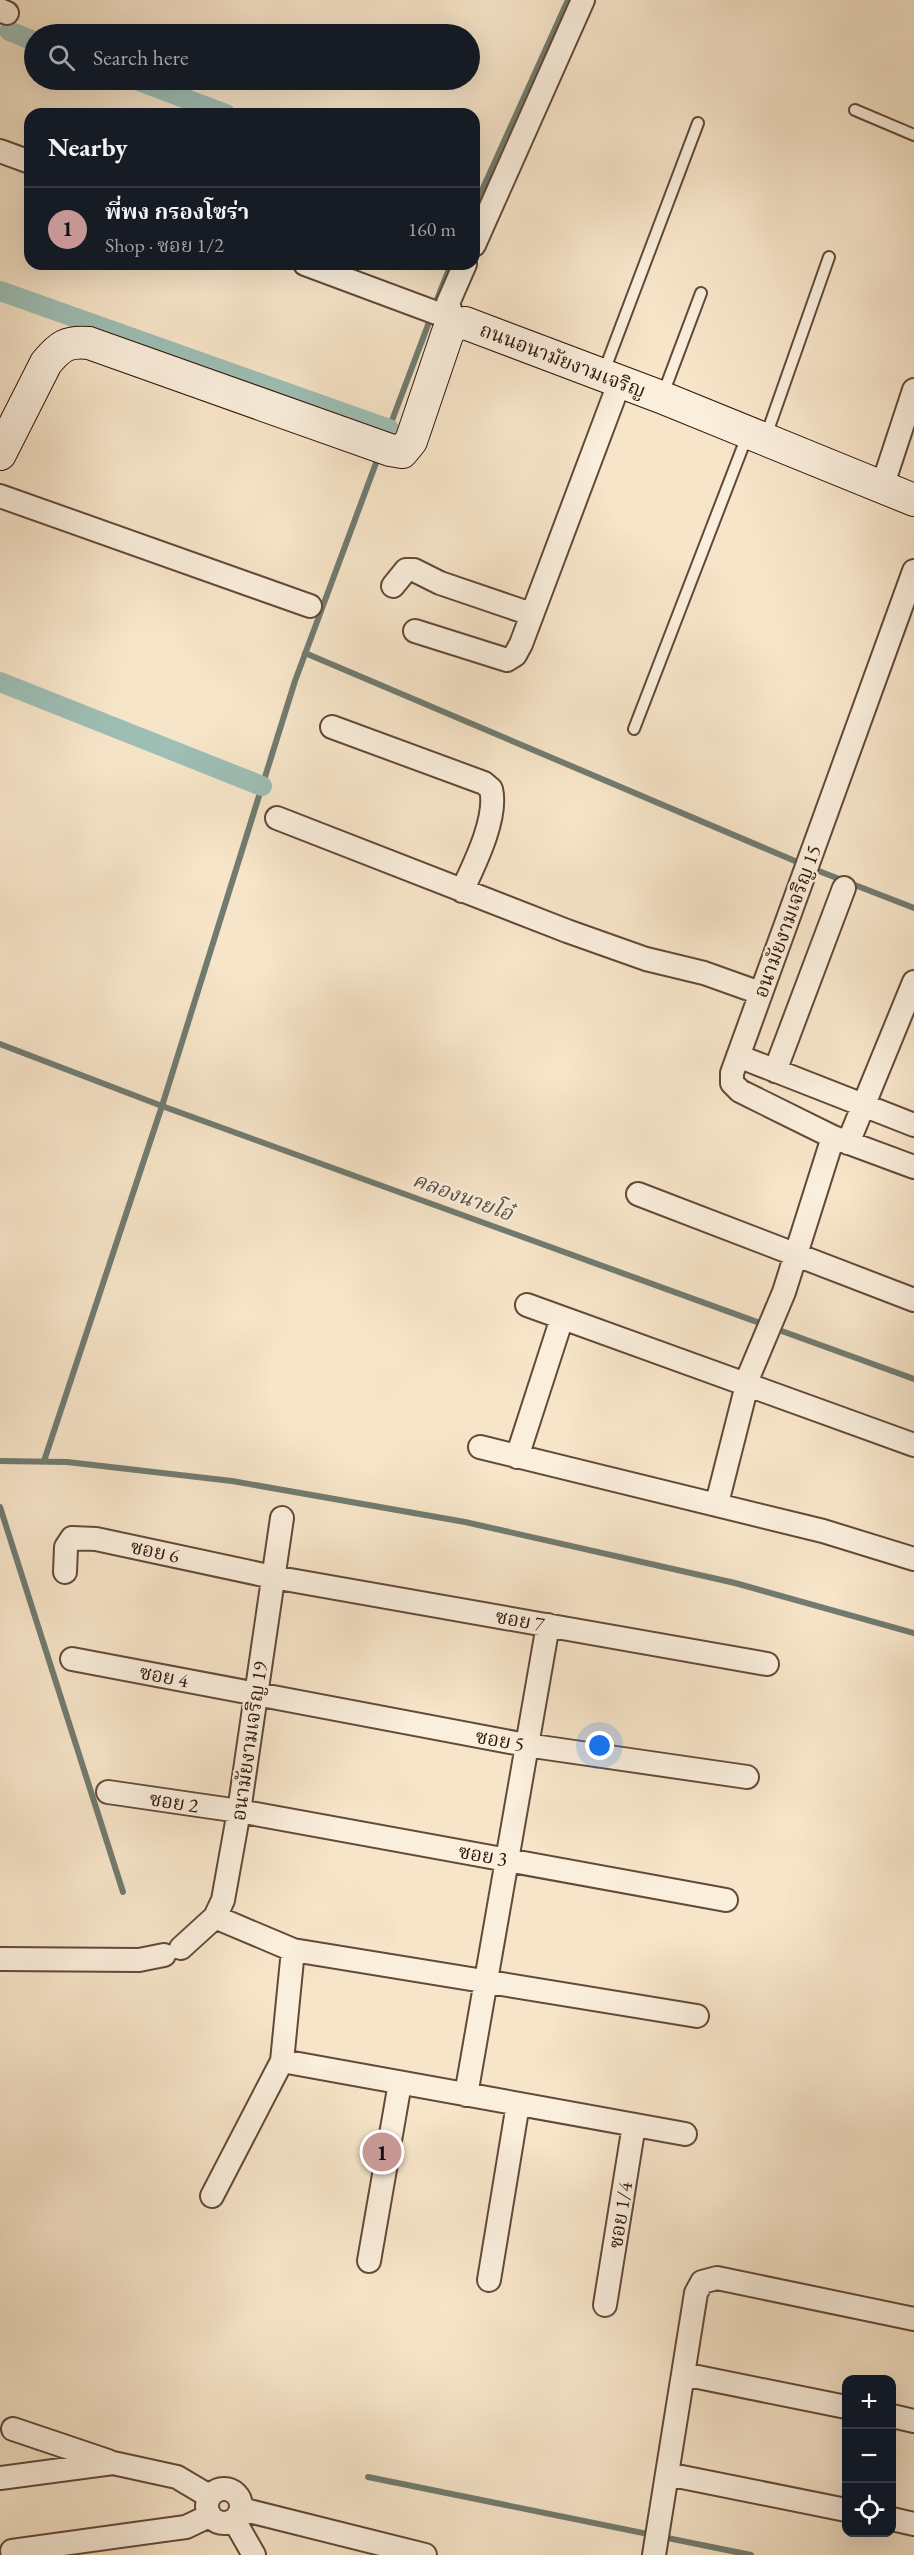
<!DOCTYPE html>
<meta charset="utf-8">
<style>
:root{--surface:#171b24;--page:#20242c;--text:#f1f3f6;--muted:#9ea1a6;--line:#363941;--accent:#c59692}
body{margin:0;font-family:"EB Garamond","Noto Serif Thai",serif;background:var(--page);color:var(--text)}
.controls{position:absolute;right:18px;bottom:18px;display:grid;overflow:hidden;border-radius:12px;box-shadow:0 6px 24px #0002}
.controls button{width:54px;height:54px;display:grid;place-items:center;padding:0;border:0;border-bottom:2px solid var(--line);background:var(--surface);color:var(--text);font:30px sans-serif}
.you{position:absolute;left:600px;top:1746px;width:21px;height:21px;margin:-15px;border:4px solid #fff;border-radius:50%;background:#1a73e8;box-shadow:0 0 0 9px #1a73e833}
.badge{display:grid;place-items:center;width:39px;height:39px;border-radius:50%;background:var(--accent);color:#111;font-size:20px;font-weight:700}
.pin{position:absolute;translate:-50% -50%;border:3px solid #fff;box-shadow:0 2px 6px #0006}
.list{margin:0;padding:0;list-style:none}
h2{display:flex;justify-content:space-between;align-items:center;height:78px;margin:0;padding:0 24px;font-size:26px}
h2 small{font-size:20px;font-weight:400;color:var(--muted)}
.list li{display:grid;grid-template-columns:39px 1fr auto;gap:18px;align-items:center;box-sizing:border-box;height:84px;padding:0 24px;border-top:2px solid var(--line)}
.list b{display:block;font-size:22px;white-space:nowrap}
.list p{margin:0;font-size:20px;white-space:nowrap;color:var(--muted)}
.list em{font-size:20px;font-style:normal;color:var(--muted)}
.icon{flex:none;width:33px;height:33px;fill:none;stroke:currentColor;stroke-width:2;stroke-linecap:round;stroke-linejoin:round}
.map{position:relative;flex:none;width:914px;height:2555px;overflow:hidden}
.search{position:absolute;background:var(--surface);box-shadow:0 6px 24px #0002;left:24px;top:24px;width:456px;height:66px;display:flex;align-items:center;gap:15px;box-sizing:border-box;padding:0 21px;border-radius:33px;color:var(--muted);font-size:22px}
.panel{position:absolute;background:var(--surface);box-shadow:0 6px 24px #0002;left:24px;top:108px;width:456px;height:162px;border-radius:18px}
.map>svg:first-child{display:block}
.lines{fill:none;stroke-linecap:round;stroke-linejoin:round}
.stream{stroke:#717b70;stroke-width:6}
.canal{stroke:#9dbfb5;stroke-width:20}
.lane-casing{stroke:#624938;stroke-width:14}
.street-casing{stroke:#624938;stroke-width:26}
.secondary-casing{stroke:#301508;stroke-width:34}
.lane{stroke:#faeedc;stroke-width:10}
.street{stroke:#faeedc;stroke-width:22}
.secondary{stroke:#faeedc;stroke-width:32}
.labels{text-anchor:middle;dominant-baseline:central;stroke-width:5;stroke-linejoin:round;paint-order:stroke}
.street-label{font-size:20px;fill:#301508;stroke:#faeedc}
.water-label{font-size:21px;font-style:italic;fill:#565045;stroke:#faeedc}
</style>
<div class="map">
<svg width="914" height="2555" viewBox="0 0 914 2555">
<rect width="100%" height="100%" fill="#f7e5c9"/>
<filter id="stains"><feTurbulence type="fractalNoise" baseFrequency=".00333" numOctaves="4"/><feColorMatrix values="0 0 0 0 .2 0 0 0 0 .09 0 0 0 0 .02 0 0 0 .5 -.17"/></filter>
<radialGradient id="worn" r=".72"><stop offset=".6" stop-color="#630" stop-opacity="0"/><stop offset="1" stop-color="#630" stop-opacity=".3"/></radialGradient>
<g class="lines">
<path class="stream" d="M474 208 568 0
M434 307 451 264
M385 439 431 317
M305 653 802 864
M811 868 914 908
M0 1044 162 1106 914 1379
M0 1461 67 1462 232 1481 465 1522 735 1583 914 1633
M44 1461 162 1106 295 681 379 455
M0 1507 123 1892
M368 2477 751 2555"/>
<path class="canal" d="M9 31 34 41
M136 80 226 114
M0 291 389 429
M0 682 262 786"/>
<defs>
<path id="lane" d="M855 110 914 135
M603 374 698 123
M663 394 701 293
M766 436 829 257
M634 729 747 436"/>
<path id="street" d="M0 10 7 13
M0 151 30 162
M474 245 583 0
M305 264 442 315 455 325
M455 325 448 303 465 264
M882 487 914 390
M0 496 310 606
M914 571 732 1073V1083L740 1091 833 1137 914 1167
M393 586 406 570H414L440 583 531 614
M415 631 507 660 515 655 521 644 620 381
M332 727 484 783 491 789C498 818 474 865 462 891
M277 818 567 931 646 959 704 973 760 993
M738 1056 914 1125
M775 1071 844 888
M848 1143 914 982
M638 1194 914 1300
M527 1305 914 1445
M480 1447 823 1531 914 1559
M517 1457 562 1318
M717 1503 750 1373 784 1292 833 1137
M65 1572 66 1547 72 1538 96 1539 273 1577 767 1664
M72 1659 526 1745 747 1777
M108 1792 239 1811 726 1900
M215 1917 293 1950 697 2016
M181 1948 215 1917 223 1900 239 1811 282 1518
M0 1959 139 1960 164 1955
M282 2061 685 2134
M466 2095 548 1625
M212 2196 282 2061 293 1950
M369 2261 400 2083
M489 2280 518 2104
M605 2305 634 2125
M683 2374 846 2407
M892 2416 914 2421
M13 2429 108 2461
M667 2474 846 2510
M0 2478 113 2463 177 2477 209 2496
M207 2506a17 17 0 1 1 34 0a17 17 0 1 1-34 0Z
M241 2509 425 2555
M892 2519 914 2524
M234 2520 254 2555
M12 2551 186 2527 209 2516
M654 2555 696 2293 702 2282 717 2278 914 2319"/>
<path id="secondary" d="M0 454 46 363C60 346 67 341 89 343L390 450 402 452 411 441 448 332 455 325 465 323 661 397 914 500"/>
</defs>
<use href="#lane" class="lane-casing"/>
<use href="#street" class="street-casing"/>
<use href="#secondary" class="secondary-casing"/>
<use href="#lane" class="lane"/>
<use href="#street" class="street"/>
<use href="#secondary" class="secondary"/>
</g>
<g class="labels">
<g class="street-label">
<text transform="translate(563 360) rotate(21)">ถนนอนามัยงามเจริญ</text>
<text transform="translate(787 921) rotate(-70)">อนามัยงามเจริญ 15</text>
<text transform="translate(155 1551) rotate(12)">ซอย 6</text>
<text transform="translate(520 1620) rotate(10)">ซอย 7</text>
<text transform="translate(164 1676) rotate(11)">ซอย 4</text>
<text transform="translate(500 1740) rotate(10)">ซอย 5</text>
<text transform="translate(249 1741) rotate(-82)">อนามัยงามเจริญ 19</text>
<text transform="translate(174 1802) rotate(9)">ซอย 2</text>
<text transform="translate(483 1855) rotate(10)">ซอย 3</text>
<text transform="translate(620 2215) rotate(-81)">ซอย 1/4</text>
</g>
<g class="water-label">
<text transform="translate(463 1196) rotate(20)">คลองนายโอ๋</text>
</g>
</g>
<rect width="100%" height="100%" filter="url(#stains)"/>
<rect width="100%" height="100%" fill="url(#worn)"/>
</svg>
<div class="controls">
<button>+</button>
<button>−</button>
<button><svg class="icon" aria-label="locate" viewBox="0 0 24 24"><circle cx="12" cy="12" r="6"/><path d="M12 2v4M12 18v4M2 12h4M18 12h4"/></svg></button>
</div>
<div class="you"></div>
<div class="pin badge" style="left:382px;top:2152px">1</div>
<div class="search"><svg class="icon" aria-label="search" viewBox="0 0 24 24"><circle cx="10" cy="10" r="6"/><path d="M15 15l6 6"/></svg>Search here</div>
<section class="panel">
<h2>Nearby<small></small></h2>
<ul class="list">
<li><span class="badge">1</span><div><b>พี่พง กรองโซร่า</b><p>Shop · ซอย 1/2</p></div><em>160 m</em></li>
</ul>
</section>
</div>
